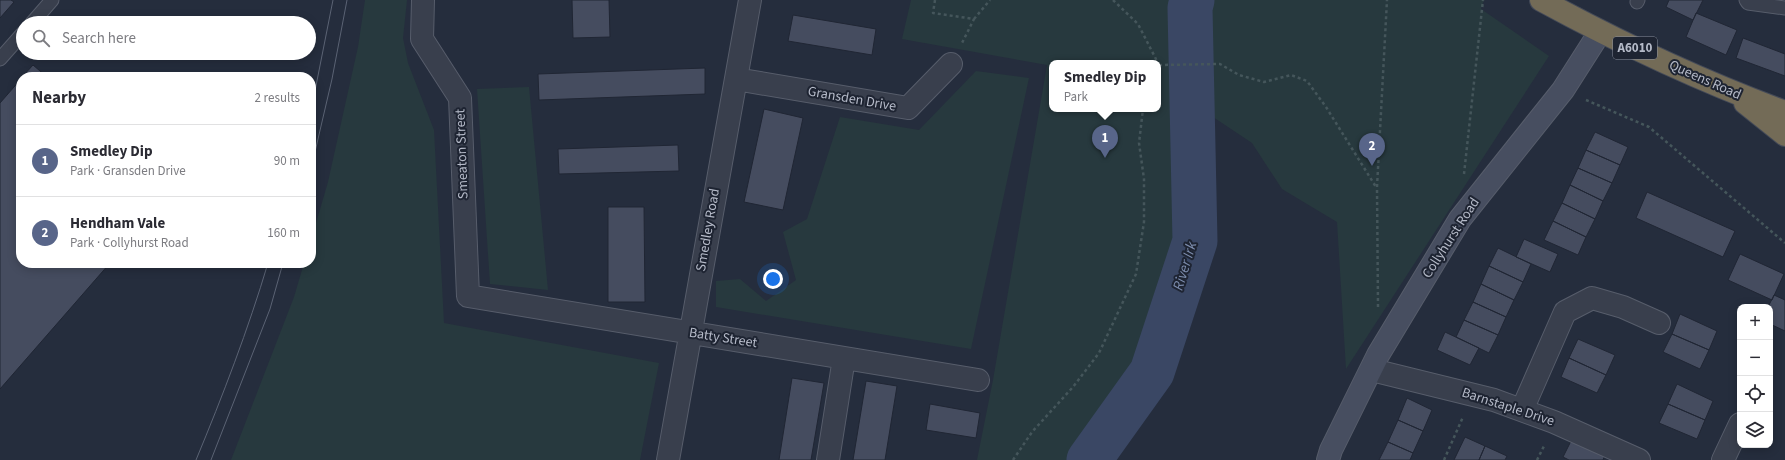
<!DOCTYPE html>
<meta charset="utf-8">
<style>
:root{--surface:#fff;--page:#f2f2f3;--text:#2b2b33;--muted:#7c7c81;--line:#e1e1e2;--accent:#586589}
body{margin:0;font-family:"Source Sans 3",sans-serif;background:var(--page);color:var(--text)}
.controls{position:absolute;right:12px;bottom:12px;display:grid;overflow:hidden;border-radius:8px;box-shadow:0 2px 10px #0003}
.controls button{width:36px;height:36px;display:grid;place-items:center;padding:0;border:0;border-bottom:1px solid var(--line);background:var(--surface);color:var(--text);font:20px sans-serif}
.you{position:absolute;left:773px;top:279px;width:14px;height:14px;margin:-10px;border:3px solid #fff;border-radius:50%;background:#1a73e8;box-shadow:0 0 0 6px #1a73e833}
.badge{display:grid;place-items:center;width:26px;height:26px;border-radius:50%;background:var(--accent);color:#fff;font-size:13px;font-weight:700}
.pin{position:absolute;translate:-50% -33px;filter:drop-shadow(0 1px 2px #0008)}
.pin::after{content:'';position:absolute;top:21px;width:14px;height:12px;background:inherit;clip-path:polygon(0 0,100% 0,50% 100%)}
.popup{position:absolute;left:1049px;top:60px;width:112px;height:52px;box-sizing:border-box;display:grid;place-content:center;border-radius:8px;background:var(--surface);filter:drop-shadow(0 1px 3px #0005);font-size:13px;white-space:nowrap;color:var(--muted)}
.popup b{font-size:15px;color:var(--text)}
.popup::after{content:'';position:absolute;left:50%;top:100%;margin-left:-8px;border:8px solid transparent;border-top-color:var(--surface)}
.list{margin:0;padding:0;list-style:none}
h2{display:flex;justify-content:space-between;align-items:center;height:52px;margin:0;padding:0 16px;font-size:17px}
h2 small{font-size:13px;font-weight:400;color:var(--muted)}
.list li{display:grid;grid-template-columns:26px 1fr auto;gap:12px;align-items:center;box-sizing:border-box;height:72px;padding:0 16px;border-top:1px solid var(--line)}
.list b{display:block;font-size:15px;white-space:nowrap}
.list p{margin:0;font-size:13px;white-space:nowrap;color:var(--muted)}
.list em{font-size:13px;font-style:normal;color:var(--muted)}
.icon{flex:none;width:22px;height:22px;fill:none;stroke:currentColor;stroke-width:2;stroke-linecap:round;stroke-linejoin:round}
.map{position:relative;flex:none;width:1785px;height:460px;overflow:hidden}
.search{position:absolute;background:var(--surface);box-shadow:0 2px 10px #0003;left:16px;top:16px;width:300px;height:44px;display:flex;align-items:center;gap:10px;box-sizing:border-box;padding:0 14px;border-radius:22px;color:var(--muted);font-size:15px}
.panel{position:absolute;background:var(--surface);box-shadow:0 2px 10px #0003;left:16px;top:72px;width:300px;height:196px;border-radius:16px}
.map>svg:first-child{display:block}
.green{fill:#27393e;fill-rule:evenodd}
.water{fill:#3a4764}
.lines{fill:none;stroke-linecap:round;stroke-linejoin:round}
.river{stroke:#3a4764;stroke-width:45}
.building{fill:#454c5f;stroke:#202634}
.lane-casing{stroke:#575d6b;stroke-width:15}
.street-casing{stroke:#575d6b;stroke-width:24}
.secondary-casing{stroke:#575d6b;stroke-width:24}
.highway-casing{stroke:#444a58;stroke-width:24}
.path{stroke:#45565b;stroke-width:2.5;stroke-dasharray:3 3;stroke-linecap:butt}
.lane{stroke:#393f4d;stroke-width:13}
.street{stroke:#393f4d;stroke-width:22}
.secondary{stroke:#474e60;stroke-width:22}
.highway{stroke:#736b57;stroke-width:22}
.tram{stroke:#5b6374;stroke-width:1}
.labels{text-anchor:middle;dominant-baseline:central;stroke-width:4;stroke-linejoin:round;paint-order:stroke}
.shield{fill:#1e2432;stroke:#888d9b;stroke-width:1}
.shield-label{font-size:13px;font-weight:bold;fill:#b5bac8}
.street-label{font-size:14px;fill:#b5bac8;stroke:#1e2432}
.water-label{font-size:15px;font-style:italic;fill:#7e8eaf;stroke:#1e2432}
</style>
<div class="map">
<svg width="1785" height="460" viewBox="0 0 1785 460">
<rect width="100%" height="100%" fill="#252d3d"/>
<path class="green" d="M365 0H407L403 38 408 63 434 130 444 323 659 363 640 460H231L294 297 304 263H311V240L328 182 358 47Z
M911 0H1176L1180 240 1128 393 1068 460H977L993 380 1047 65 902 39ZM1052 63H1158V109H1052Z
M1209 0H1484L1481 9 1549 56 1346 369 1337 222 1282 189 1252 143 1204 111 1200 58Z
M976 71 1029 78 971 349 716 307V281L740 279 766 301 796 280 783 232 807 219 840 117 919 130Z
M529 87 548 290 490 284 477 89Z"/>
<path class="water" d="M1085 438 1117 454 1112 460H1067Z"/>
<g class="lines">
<path class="river" d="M1089 460 1152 372 1195 241 1190 8 1192 0"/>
</g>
<path class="building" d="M0 0H11L14 2 0 18Z
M572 0H609L610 37 573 38Z
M1669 0H1703L1693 20 1666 7Z
M1696 13 1737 30 1726 55 1686 37Z
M793 15 876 29 872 55 788 41Z
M1743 38 1785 54V76L1736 58Z
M33 65 47 77H22Z
M705 68V94L539 100 538 74Z
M21 79V263H110L0 389V103Z
M764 109 803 118 783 210 744 202Z
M1595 132 1628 147 1620 165 1586 150Z
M678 145 679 171 559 174 558 149Z
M1586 150 1620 165 1612 183 1578 168Z
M1578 168 1612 183 1603 201 1570 185Z
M1570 185 1603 201 1595 219 1562 203Z
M1647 192 1735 231 1723 257 1636 218Z
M1562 203 1595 219 1586 237 1553 221Z
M608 207H644L645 302H608Z
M1553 221 1586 237 1578 255 1544 240Z
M1524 239 1558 254 1550 272 1516 257Z
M1498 248 1531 264 1523 282 1489 266Z
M1740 254 1784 274 1772 300 1728 280Z
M1489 266 1523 282 1514 300 1481 284Z
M1481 284 1514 300 1506 317 1473 302Z
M1774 295 1785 300V331L1770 324V307H1768Z
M1473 302 1506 317 1498 335 1464 320Z
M1680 314 1717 331 1709 350 1672 334Z
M1464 320 1498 335 1489 353 1456 337Z
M1445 332 1479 348 1470 365 1437 350Z
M1672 334 1709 350 1700 369 1663 352Z
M1578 339 1615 355 1606 375 1569 358Z
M1569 358 1606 375 1597 393 1561 377Z
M792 378 824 383 811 460H779Z
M866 381 897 386 885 460H853Z
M1677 384 1713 401 1705 420 1668 404Z
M1407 398 1432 410 1423 431 1398 420Z
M930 404 980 413 976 438 926 430Z
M1668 404 1705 420 1697 439 1659 423Z
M1398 420 1423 431 1413 453 1388 442Z
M1465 437 1485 446 1479 460H1454Z
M1572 439 1605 455 1603 460H1569L1563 457Z
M1388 442 1413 453 1410 460H1379Z
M1485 446 1507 456 1505 460H1479Z"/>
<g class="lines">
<defs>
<path id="lane" d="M1746 0 1748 3 1785 8
M1637 2 1638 0
M32 23 52 0
M0 59 23 33"/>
<path id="street" d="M423 0 422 39 460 98 468 296 978 380
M736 79 908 108 951 64
M1372 370 1494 400 1554 422 1639 460
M1522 410 1565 312 1592 298 1623 307 1659 323
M668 460 750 0
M828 460 844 358
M1723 460 1740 424"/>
<path id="secondary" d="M1328 460 1331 450 1378 355 1460 219 1563 90 1600 32"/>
<path id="highway" d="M1541 0C1620 43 1701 81 1785 112
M1745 103 1785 135"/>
</defs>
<use href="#lane" class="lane-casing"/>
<use href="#street" class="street-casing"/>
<use href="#secondary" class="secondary-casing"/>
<use href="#highway" class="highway-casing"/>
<path class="path" d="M935 0 933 13 974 19 962 43
M1113 0 1138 24 1159 65 1158 68
M974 19 990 0
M1159 65 1220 64 1239 75 1264 82 1291 75 1307 81 1326 107 1376 187
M1586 100 1649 127 1785 243
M1464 174 1483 0
M1378 307 1377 187 1387 0
M1013 460 1032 432 1073 387 1099 353 1136 274 1144 222V179L1139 143 1143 109
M1444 460 1463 417
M1537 460 1545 444"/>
<use href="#lane" class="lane"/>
<use href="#street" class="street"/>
<use href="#secondary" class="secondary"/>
<use href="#highway" class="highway"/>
<path class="tram" d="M311 111 333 0
M311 169 332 79 347 0
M196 460C223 395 248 330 268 263
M211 460 270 309 283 263"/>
</g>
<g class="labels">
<rect class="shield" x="1613" y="37" width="44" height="22" rx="3"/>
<g class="shield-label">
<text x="1635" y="48">A6010</text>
</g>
<g class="street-label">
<text transform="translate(1705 80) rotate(24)">Queens Road</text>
<text transform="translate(852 99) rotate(10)">Gransden Drive</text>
<text transform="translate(462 154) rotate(-92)">Smeaton Street</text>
<text transform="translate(708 230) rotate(-80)">Smedley Road</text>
<text transform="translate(1451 238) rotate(-57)">Collyhurst Road</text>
<text transform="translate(723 338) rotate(9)">Batty Street</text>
<text transform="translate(1508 407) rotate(18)">Barnstaple Drive</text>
</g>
<g class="water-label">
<text transform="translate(1185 266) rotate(-73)">River Irk</text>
</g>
</g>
</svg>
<div class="controls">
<button>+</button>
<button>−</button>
<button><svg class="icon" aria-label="locate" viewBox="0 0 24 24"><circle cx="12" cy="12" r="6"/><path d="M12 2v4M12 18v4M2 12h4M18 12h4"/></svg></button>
<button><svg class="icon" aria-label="layers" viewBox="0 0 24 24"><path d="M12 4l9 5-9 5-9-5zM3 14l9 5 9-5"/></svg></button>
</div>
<div class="you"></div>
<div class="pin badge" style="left:1105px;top:158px">1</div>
<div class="popup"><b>Smedley Dip</b>Park</div>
<div class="pin badge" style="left:1372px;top:166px">2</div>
<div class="search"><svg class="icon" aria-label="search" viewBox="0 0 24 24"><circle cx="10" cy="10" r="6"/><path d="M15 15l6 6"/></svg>Search here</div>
<section class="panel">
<h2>Nearby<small>2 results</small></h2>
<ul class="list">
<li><span class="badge">1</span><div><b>Smedley Dip</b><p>Park · Gransden Drive</p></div><em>90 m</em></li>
<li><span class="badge">2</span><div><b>Hendham Vale</b><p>Park · Collyhurst Road</p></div><em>160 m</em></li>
</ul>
</section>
</div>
